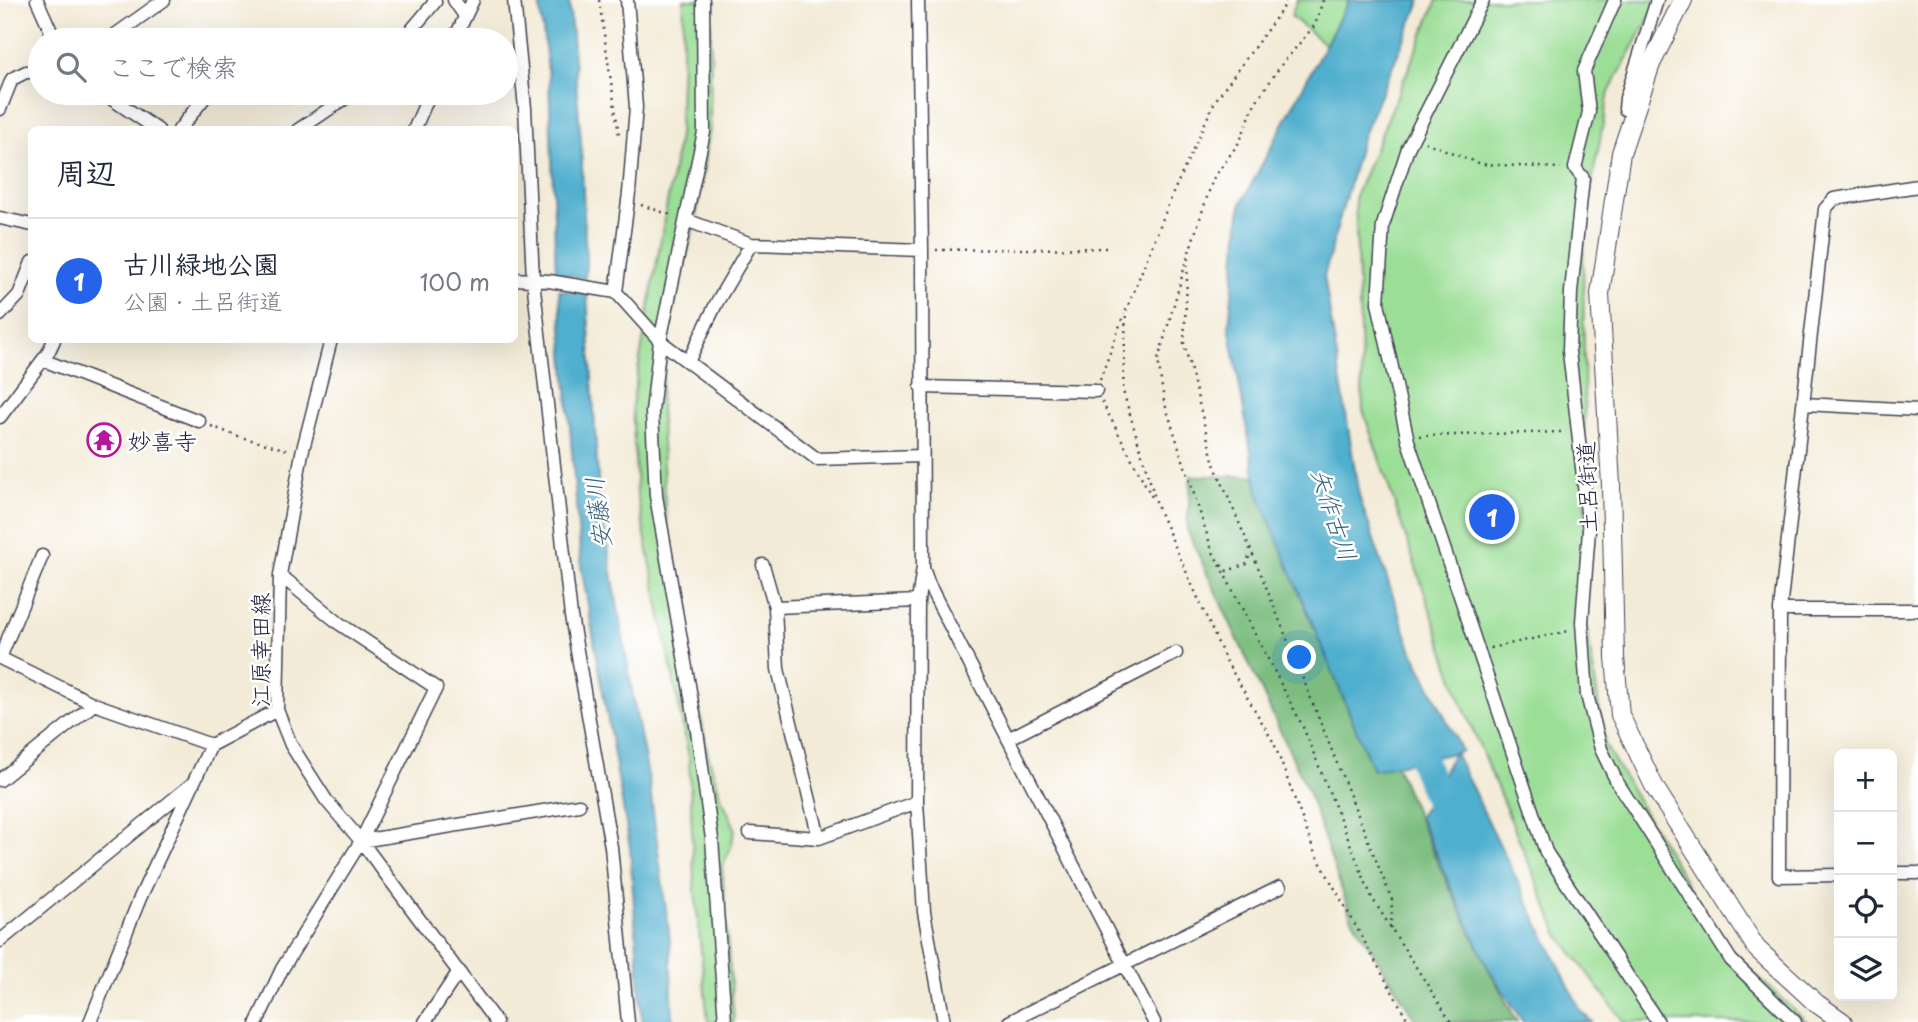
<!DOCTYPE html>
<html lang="ja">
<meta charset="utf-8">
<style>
:root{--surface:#fff;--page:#f6f6f7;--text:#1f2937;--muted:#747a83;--line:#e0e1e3;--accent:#2563eb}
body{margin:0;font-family:"Playpen Sans","Klee One",sans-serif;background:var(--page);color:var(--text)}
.controls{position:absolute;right:21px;bottom:21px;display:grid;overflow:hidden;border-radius:10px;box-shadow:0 7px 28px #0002}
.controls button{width:63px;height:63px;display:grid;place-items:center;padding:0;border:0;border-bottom:2px solid var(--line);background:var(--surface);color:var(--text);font:35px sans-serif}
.you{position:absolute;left:1300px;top:658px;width:24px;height:24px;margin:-18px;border:5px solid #fff;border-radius:50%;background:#1a73e8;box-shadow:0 0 0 10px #1a73e833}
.badge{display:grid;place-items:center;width:46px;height:46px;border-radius:50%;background:var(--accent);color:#fff;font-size:23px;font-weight:700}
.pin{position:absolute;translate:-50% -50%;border:4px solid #fff;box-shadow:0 2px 7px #0006}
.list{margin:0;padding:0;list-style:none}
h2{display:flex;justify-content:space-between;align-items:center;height:91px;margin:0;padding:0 28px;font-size:30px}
h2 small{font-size:23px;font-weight:400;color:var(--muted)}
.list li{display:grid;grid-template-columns:46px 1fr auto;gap:21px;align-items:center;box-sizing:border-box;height:126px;padding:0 28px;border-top:2px solid var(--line)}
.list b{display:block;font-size:26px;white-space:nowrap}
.list p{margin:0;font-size:23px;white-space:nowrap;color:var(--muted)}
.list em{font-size:23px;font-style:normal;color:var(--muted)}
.icon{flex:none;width:38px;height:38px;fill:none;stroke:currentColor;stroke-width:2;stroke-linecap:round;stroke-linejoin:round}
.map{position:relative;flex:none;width:1918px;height:1022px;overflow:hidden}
.search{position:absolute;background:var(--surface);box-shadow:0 7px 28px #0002;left:28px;top:28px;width:490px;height:77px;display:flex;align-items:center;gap:18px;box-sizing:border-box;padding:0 24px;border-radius:38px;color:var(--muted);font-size:26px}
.panel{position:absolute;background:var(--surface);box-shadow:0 7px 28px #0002;left:28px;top:126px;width:490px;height:217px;border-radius:10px}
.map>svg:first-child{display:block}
.green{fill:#9bde96;stroke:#5e8068;stroke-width:2}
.forest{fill:#7cbd7f;stroke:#4f705d;stroke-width:2}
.water{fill:#4fafce;stroke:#386884;stroke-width:2}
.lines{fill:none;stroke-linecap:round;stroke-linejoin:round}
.river{stroke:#4fafce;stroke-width:28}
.street-casing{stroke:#414052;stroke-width:15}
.secondary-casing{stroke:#414052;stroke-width:20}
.path{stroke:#414052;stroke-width:2.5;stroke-dasharray:2 5;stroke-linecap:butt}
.street{stroke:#fff;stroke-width:12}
.secondary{stroke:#fff;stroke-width:18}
.labels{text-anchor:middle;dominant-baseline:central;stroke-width:5;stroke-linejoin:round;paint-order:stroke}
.poi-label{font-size:23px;fill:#22223b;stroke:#fff;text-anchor:start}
.street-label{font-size:23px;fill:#22223b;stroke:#fff}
.water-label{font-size:24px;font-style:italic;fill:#36617d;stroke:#fff}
</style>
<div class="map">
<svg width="1918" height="1022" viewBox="0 0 1918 1022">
<rect width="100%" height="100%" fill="#fff"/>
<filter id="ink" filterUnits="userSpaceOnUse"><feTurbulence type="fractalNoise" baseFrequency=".0143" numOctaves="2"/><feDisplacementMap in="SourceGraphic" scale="14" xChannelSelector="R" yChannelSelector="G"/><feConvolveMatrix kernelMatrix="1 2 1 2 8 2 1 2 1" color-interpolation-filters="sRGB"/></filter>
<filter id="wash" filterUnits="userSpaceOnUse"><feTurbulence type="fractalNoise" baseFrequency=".00686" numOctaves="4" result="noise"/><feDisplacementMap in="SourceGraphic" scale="28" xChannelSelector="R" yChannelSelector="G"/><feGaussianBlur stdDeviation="1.57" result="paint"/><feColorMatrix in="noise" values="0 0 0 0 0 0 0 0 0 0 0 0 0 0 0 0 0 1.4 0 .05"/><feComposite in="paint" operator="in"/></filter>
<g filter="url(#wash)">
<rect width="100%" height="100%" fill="#f3ebd7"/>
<path class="green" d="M684 0H711L710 128 696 218 671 319 660 398 665 510 675 574 707 751 721 797 735 828 731 847 722 867 734 1022H708L694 880 689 757 637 495 632 405 679 135Z
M1297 0H1358L1328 47 1291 16Z
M1437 0H1659L1609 92 1583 229 1586 623 1605 745 1723 945 1807 1022H1624L1559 935 1462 704 1363 410 1355 197Z"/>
<path class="forest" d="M1191 476H1273L1435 857 1487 966 1517 1022H1417L1351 917 1308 791 1187 530Z"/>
<path class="water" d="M539 0H569L581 140 586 263 585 278 556 273 549 79Z
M1349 0H1421L1362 137 1324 276 1359 496 1410 646 1462 751 1455 753 1581 1011 1592 1022H1523L1487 966 1419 817 1454 753 1373 770 1258 493 1229 325 1241 204Z
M559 290 587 293 599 496 634 703 649 781 670 940 673 1022H642L630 848 581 565Z"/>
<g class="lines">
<path class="river" d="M1409 723 1447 826"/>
</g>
</g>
<g filter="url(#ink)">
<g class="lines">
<defs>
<path id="street" d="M37 0 55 40
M454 0 465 16
M514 0 525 108 533 280 571 616 611 847 628 1022
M703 0 704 132 660 341 652 412 656 496 697 731 712 839 725 1022
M918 0 922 250 923 567 918 601 917 802 924 912 944 1022
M1483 0 1408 148 1383 225 1378 303 1408 441 1546 852 1658 1022
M1615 0 1584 71 1589 112 1575 168 1583 178 1571 292 1569 351 1589 530 1582 622 1587 695 1601 749 1617 782 1731 960 1795 1022
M108 40 164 0
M403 40 435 2 434 0
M454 40 473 0
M103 93 158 130
M0 109 12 79 26 72H40
M1634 115 1625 109 1626 98 1657 0
M179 130 208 93
M298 130 353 93
M414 130 430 93
M0 218 32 225
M686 220 751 244 717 302 688 362
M751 244 922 250
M514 279 549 281 616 292 660 341 817 459 922 456
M616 292 629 193 636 107 627 0
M0 315 19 295 32 262
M331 340 302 453 280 575 277 710 291 745 326 800 361 841 496 1022
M43 360 199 421
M921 387 1096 391
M1804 404 1918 410
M0 417 48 353 54 340
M763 565 775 607 778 669 819 838
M924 571 929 585 1154 1022
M775 607 918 601
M1780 610H1918
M0 658 94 704 211 745
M0 658 42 556
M1008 739 1176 653
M0 780 94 704
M750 833 819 838 917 802
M361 841 579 805
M1892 873H1918
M1839 875 1779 876 1780 610 1825 209 1834 199 1918 186
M0 941 192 784
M90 1022 140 898 211 745 277 710
M257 1022 282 969 361 841 436 688 340 624 280 575
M425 1022 459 971
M1009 1022 1280 887"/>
<path id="secondary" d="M1683 0 1651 64 1621 153 1600 294 1611 485 1615 657 1620 715 1655 788 1757 949 1816 1003 1843 1022"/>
</defs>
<use href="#street" class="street-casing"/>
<use href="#secondary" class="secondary-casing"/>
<path class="path" d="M599 0 619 135
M1286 0 1283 8 1215 101 1173 193 1126 311 1123 391 1158 508 1225 659 1274 743 1314 851 1409 1022
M1323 0 1315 25 1282 64 1255 103 1240 141 1213 179 1189 252 1158 360 1164 401 1212 550 1303 727 1372 898 1451 1022
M1425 142 1481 164 1561 168
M641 205 671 215
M936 250 1109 248
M1188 258 1184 343 1214 464 1258 567 1392 900 1391 930
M1100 380 1124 314
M1102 402 1154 501
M211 426 237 436 288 450
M1419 436 1563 432
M1221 565 1227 571 1247 564 1250 553
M1490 648 1569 631"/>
<use href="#street" class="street"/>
<use href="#secondary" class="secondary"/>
</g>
</g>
<defs>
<symbol id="temple-ring" viewBox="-11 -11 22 22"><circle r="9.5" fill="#fff" stroke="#b5179e" stroke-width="1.5"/><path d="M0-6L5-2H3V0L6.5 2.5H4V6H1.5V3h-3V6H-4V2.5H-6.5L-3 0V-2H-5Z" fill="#b5179e"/></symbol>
</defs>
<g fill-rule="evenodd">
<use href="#temple-ring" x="85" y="421" width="38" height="38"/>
</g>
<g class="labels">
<g class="poi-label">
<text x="128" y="440">妙喜寺</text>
</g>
<g class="street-label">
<text transform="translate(1586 487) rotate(-92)">土呂街道</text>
<text transform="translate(259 650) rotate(-90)">江原幸田線</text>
</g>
<g class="water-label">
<text transform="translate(597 513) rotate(-97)">安藤川</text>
<text transform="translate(1335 514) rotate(72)">矢作古川</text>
</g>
</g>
</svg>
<div class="controls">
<button>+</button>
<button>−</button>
<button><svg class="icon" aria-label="locate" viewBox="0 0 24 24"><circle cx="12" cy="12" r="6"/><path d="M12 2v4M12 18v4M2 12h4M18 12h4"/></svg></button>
<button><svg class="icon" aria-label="layers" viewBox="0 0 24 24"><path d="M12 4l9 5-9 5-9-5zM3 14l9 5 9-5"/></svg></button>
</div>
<div class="you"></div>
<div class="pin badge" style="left:1492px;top:517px">1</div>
<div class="search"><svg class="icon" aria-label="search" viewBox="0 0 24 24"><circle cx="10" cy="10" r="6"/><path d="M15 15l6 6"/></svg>ここで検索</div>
<section class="panel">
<h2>周辺<small></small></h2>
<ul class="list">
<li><span class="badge">1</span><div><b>古川緑地公園</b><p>公園 · 土呂街道</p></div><em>100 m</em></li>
</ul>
</section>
</div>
